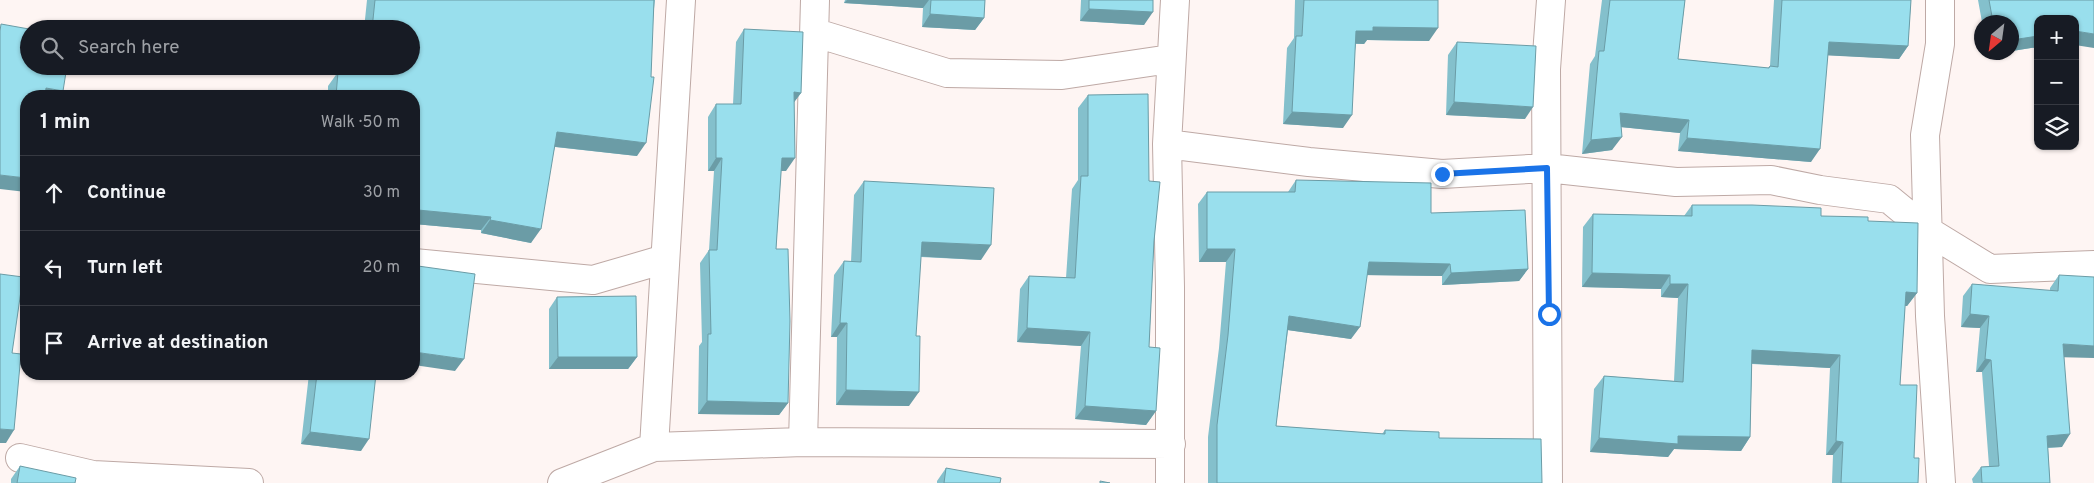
<!DOCTYPE html>
<meta charset="utf-8">
<style>
:root{--surface:#171b24;--page:#20242c;--text:#f1f3f6;--muted:#9ea1a6;--line:#363941}
body{margin:0;font-family:Overpass,sans-serif;background:var(--page);color:var(--text)}
.controls{position:absolute;right:15px;top:15px;display:grid;overflow:hidden;border-radius:10px;box-shadow:0 1px 4px #0004}
.controls button{width:45px;height:45px;display:grid;place-items:center;padding:0;border:0;border-bottom:1px solid var(--line);background:var(--surface);color:var(--text);font:25px sans-serif}
.compass{position:absolute;left:1974px;top:15px;width:45px;height:45px;border-radius:50%;background:var(--surface);box-shadow:0 1px 4px #0004;rotate:209deg}
.stop{position:absolute;width:15px;height:15px;margin:-11px;border:4px solid #1a73e8;border-radius:50%;background:#fff}
.stop.end{background:#1a73e8;border-color:#fff;box-shadow:0 1px 5px #0008}
.list{margin:0;padding:0;list-style:none}
h2{display:flex;justify-content:space-between;align-items:center;height:65px;margin:0;padding:0 20px;font-size:21px}
h2 small{font-size:16px;font-weight:400;color:var(--muted)}
.list li{display:grid;grid-template-columns:32px 1fr auto;gap:15px;align-items:center;box-sizing:border-box;height:75px;padding:0 20px;border-top:1px solid var(--line)}
.list b{display:block;font-size:19px;white-space:nowrap}
.list em{font-size:16px;font-style:normal;color:var(--muted)}
.icon{flex:none;width:28px;height:28px;fill:none;stroke:currentColor;stroke-width:2;stroke-linecap:round;stroke-linejoin:round}
.map{position:relative;flex:none;width:2094px;height:483px;overflow:hidden}
.search{position:absolute;background:var(--surface);box-shadow:0 1px 4px #0004;left:20px;top:20px;width:400px;height:55px;display:flex;align-items:center;gap:12px;box-sizing:border-box;padding:0 18px;border-radius:28px;color:var(--muted);font-size:19px}
.panel{position:absolute;background:var(--surface);box-shadow:0 1px 4px #0004;left:20px;top:90px;width:400px;height:290px;border-radius:20px}
.map>svg:first-child{display:block}
.lines{fill:none;stroke-linecap:round;stroke-linejoin:round}
.street-casing{stroke:#bea9a5;stroke-width:30}
.street{stroke:#fff;stroke-width:28}
.wall{fill:#84c0cc}
.shaded-wall{fill:#6b9ca6}
.building{fill:#99dfed;stroke:#6b9ca6}
.route{stroke:#1a73e8;stroke-width:6}
</style>
<div class="map">
<svg width="2094" height="483" viewBox="0 0 2094 483">
<rect width="100%" height="100%" fill="#fef5f3"/>
<g class="lines">
<defs>
<path id="street" d="M1940 0V44L1925 135 1930 316 1941 483
M816 33 947 73 1062 75 1170 59
M1167 144 1309 162 1442 174 1547 168 1676 182 1771 180 1820 190 1889 199 1928 231 1990 269 2094 265
M414 263 593 280 665 259
M803 442 815 0
M654 447 681 0
M20 458 93 475 249 483
M562 483 654 447 803 442 1171 444
M1170 483V287L1167 144 1175 0
M1548 483 1546 69 1551 0"/>
</defs>
<use href="#street" class="street-casing"/>
<use href="#street" class="street"/>
</g>
<path class="wall" d="M367 0H655L637 156 555 147 531 243 481 233V230L414 224V96H328V86L338 72 360 74 361 66H411V29H364Z
M845 0H985L984 18 975 30 922 27 923 8 844 3Z
M1081 0H1153L1144 25 1080 21Z
M1295 0H1438L1429 41 1367 40 1364 44H1356L1343 128 1283 124 1287 48 1294 38Z
M1602 0H1685L1678 59 1768 68 1770 66 1774 0H1911L1908 46 1899 59 1828 55 1811 162 1678 151 1680 133 1621 127 1612 150 1582 154 1590 64 1595 56Z
M1978 0H2094L2075 19 2038 47 2012 51V22H1982Z
M744 29 801 93 794 102 786 171H781L776 249 788 403 779 415 698 414 699 346 702 342 700 263 709 250 714 171H708V117L716 104H733L736 42Z
M1457 42 1525 119 1446 115 1448 55Z
M1088 95 1149 181 1154 241 1149 347 1156 411 1146 425 1075 419 1081 346 1017 342 1020 289 1029 276 1066 278 1072 189 1078 180V108Z
M1296 180 1431 213 1528 269 1519 281 1442 285V276L1367 275 1351 339 1288 330 1276 426 1382 434 1385 430 1439 438 1542 483H1208V437L1219 348 1226 262H1199L1198 204 1207 192H1288Z
M864 181 981 260 921 257 909 406 836 405 837 337H831L834 275 844 261 851 262 854 195Z
M1692 205 1821 216 1868 221 1917 293 1907 306H1905L1900 385 1918 483H1832L1833 455H1826L1830 368 1752 364 1750 437 1741 451 1674 449 1668 457 1590 452 1594 389 1604 376 1674 381 1678 298 1661 297V289L1582 287 1583 227 1593 214 1684 216Z
M2059 275 2064 357 2062 447 2048 448 2050 483H1973L1972 479 1981 467 1989 466 1982 372H1976L1980 328 1961 327 1963 296 1972 284 2050 291V288Z
M557 297 637 357 628 369H549V309Z
M309 374H376L361 451 301 444Z
M20 466 75 483H11V479Z
M946 468 1000 483H937V481Z"/>
<path class="shaded-wall" d="M847 0H929L923 8 844 3Z
M1089 9 1153 12 1144 25 1080 21Z
M930 14 984 18 975 30 922 27Z
M1373 27 1438 28 1429 41 1367 40 1364 44 1347 43 1356 31Z
M2075 31 2094 34V48L2075 45Z
M2038 36V47L2012 51V40Z
M1829 42 1908 46 1899 59 1820 55Z
M1989 52H2004L1987 55Z
M46 88 63 91 59 96H40Z
M794 92 801 93 792 105Z
M1454 102 1533 107 1525 119 1446 115Z
M1292 112 1352 115 1343 128 1283 124Z
M1620 113 1689 120 1680 133 1610 126Z
M557 132 646 143 637 156 548 146Z
M1622 137 1612 150 1582 154 1591 140Z
M1687 138 1820 149 1811 162 1678 151Z
M716 158H722L714 171H708Z
M782 158H795L786 171H773Z
M0 175 26 178V192L0 189Z
M414 196 419 197 414 204Z
M418 210 491 217 481 230 414 224V216Z
M490 220 541 229 531 243 481 233Z
M922 242 991 245 981 260 912 256Z
M1207 249H1235L1226 262H1199Z
M1369 262 1450 264 1442 276 1360 275Z
M1528 269 1519 281 1442 285 1451 273Z
M1592 273 1670 275 1661 289 1582 287Z
M1670 284H1688L1678 298 1661 297Z
M1906 292 1917 293 1907 306H1897Z
M1970 314 1989 316 1980 328 1961 327Z
M1289 316 1360 327 1351 339 1280 329Z
M840 323H847L837 337H831Z
M1027 328 1090 332 1081 346 1017 342Z
M2063 344 2094 346V358L2054 357Z
M1752 350 1840 355 1830 368 1743 363Z
M414 352 464 359 455 371 414 365Z
M558 357H637L628 369H549Z
M1985 359 1991 360 1982 372H1976Z
M846 390 919 392 909 406 836 405Z
M707 401 788 403 779 415 698 414Z
M1085 406 1156 411 1146 425 1075 419Z
M0 429 14 430 6 443H0Z
M310 432 369 439 361 451 301 444Z
M2070 434 2062 447 2038 448 2047 436Z
M1678 436 1750 437 1741 451 1674 449 1668 457 1590 452 1599 438Z
M1836 441 1843 442 1833 455H1826Z"/>
<path class="building" d="M375 0H654L651 77H654L646 143 557 132 541 229 490 220 491 217 418 210 419 197 414 196V96H336L338 72 368 74 369 66H411V29H372Z
M931 0H985L984 18 930 14Z
M1089 0H1153V12L1089 9Z
M1304 0H1438V28L1373 27V31H1356L1352 115 1292 112 1296 36H1302Z
M1610 0H1685L1678 59 1769 68 1770 66 1778 67 1782 0H1911L1908 46 1829 42 1820 149 1687 138 1689 120 1620 113 1622 137 1591 140 1599 51H1604Z
M1989 0H2094V34L2075 31V19H2038V36L2012 40V22H1993Z
M1 24 29 29V66H67L63 91 46 88 45 96H26V178L0 175V31Z
M744 29 803 32 801 93 794 92 795 158H782L776 249H788L790 321 788 403 707 401 708 334H711L709 250H717L722 158H716V104H741Z
M1457 42 1536 46 1533 107 1454 102Z
M1148 94 1149 181 1160 182 1154 241 1149 347 1160 348 1156 411 1085 406 1090 332 1027 328 1029 276 1075 278 1081 176H1088V95Z
M1296 180 1431 183V213L1525 210 1528 269 1451 273 1450 264 1369 262 1360 327 1289 316 1276 426 1385 434V430L1439 432V438L1541 439 1542 483H1217V425L1228 335 1235 249H1207V192H1295Z
M864 181 994 188 991 245 922 242 916 336H920L919 392 846 390 847 323H840L844 261 861 262Z
M1692 205H1752L1821 208V216L1868 217V221L1918 223 1917 293 1906 292 1900 385H1917L1914 458H1919L1918 483H1841L1843 442 1836 441 1840 355 1752 350 1750 437 1678 436V444L1599 438 1604 376 1683 382 1688 284H1670V275L1592 273 1593 214 1692 216Z
M418 266 475 274 464 359 414 352V268H417Z
M0 274 23 277 12 353 21 354 14 430 0 429Z
M2059 275 2094 277V346L2063 344 2070 434 2047 436 2050 483H1982L1981 467 1999 466 1991 360 1985 359 1989 316 1970 314 1972 284 2058 291Z
M636 296 637 357H558L557 297Z
M317 374H376L369 439 310 432Z
M20 466 76 478 75 483H17Z
M946 468 1001 478 1000 483H944Z
M1100 481 1110 483H1100Z"/>
<g class="lines">
<path class="route" d="M1442 174 1547 168 1549 314"/>
</g>
</svg>
<div class="controls">
<button>+</button>
<button>−</button>
<button><svg class="icon" aria-label="layers" viewBox="0 0 24 24"><path d="M12 4l9 5-9 5-9-5zM3 14l9 5 9-5"/></svg></button>
</div>
<svg class="compass" viewBox="-18 -18 36 36"><path d="M0-13l5 13h-10z" fill="#e53935"/><path d="M0 13l5-13h-10z" fill="#9ea1a6"/></svg>
<div class="stop" style="left:1549px;top:314px"></div>
<div class="stop end" style="left:1442px;top:174px"></div>
<div class="search"><svg class="icon" aria-label="search" viewBox="0 0 24 24"><circle cx="10" cy="10" r="6"/><path d="M15 15l6 6"/></svg>Search here</div>
<section class="panel">
<h2>1 min<small>Walk · 50 m</small></h2>
<ul class="list">
<li><svg class="icon" aria-label="ahead" viewBox="0 0 24 24"><path d="M12 20V5M6 11l6-6 6 6"/></svg><div><b>Continue</b></div><em>30 m</em></li>
<li><svg class="icon" aria-label="left" viewBox="0 0 24 24"><path d="M17 20v-9H6M10 6l-5 5 5 5"/></svg><div><b>Turn left</b></div><em>20 m</em></li>
<li><svg class="icon" aria-label="arrive" viewBox="0 0 24 24"><path d="M6 21V4h12l-3 4 3 4H6"/></svg><div><b>Arrive at destination</b></div></li>
</ul>
</section>
</div>
